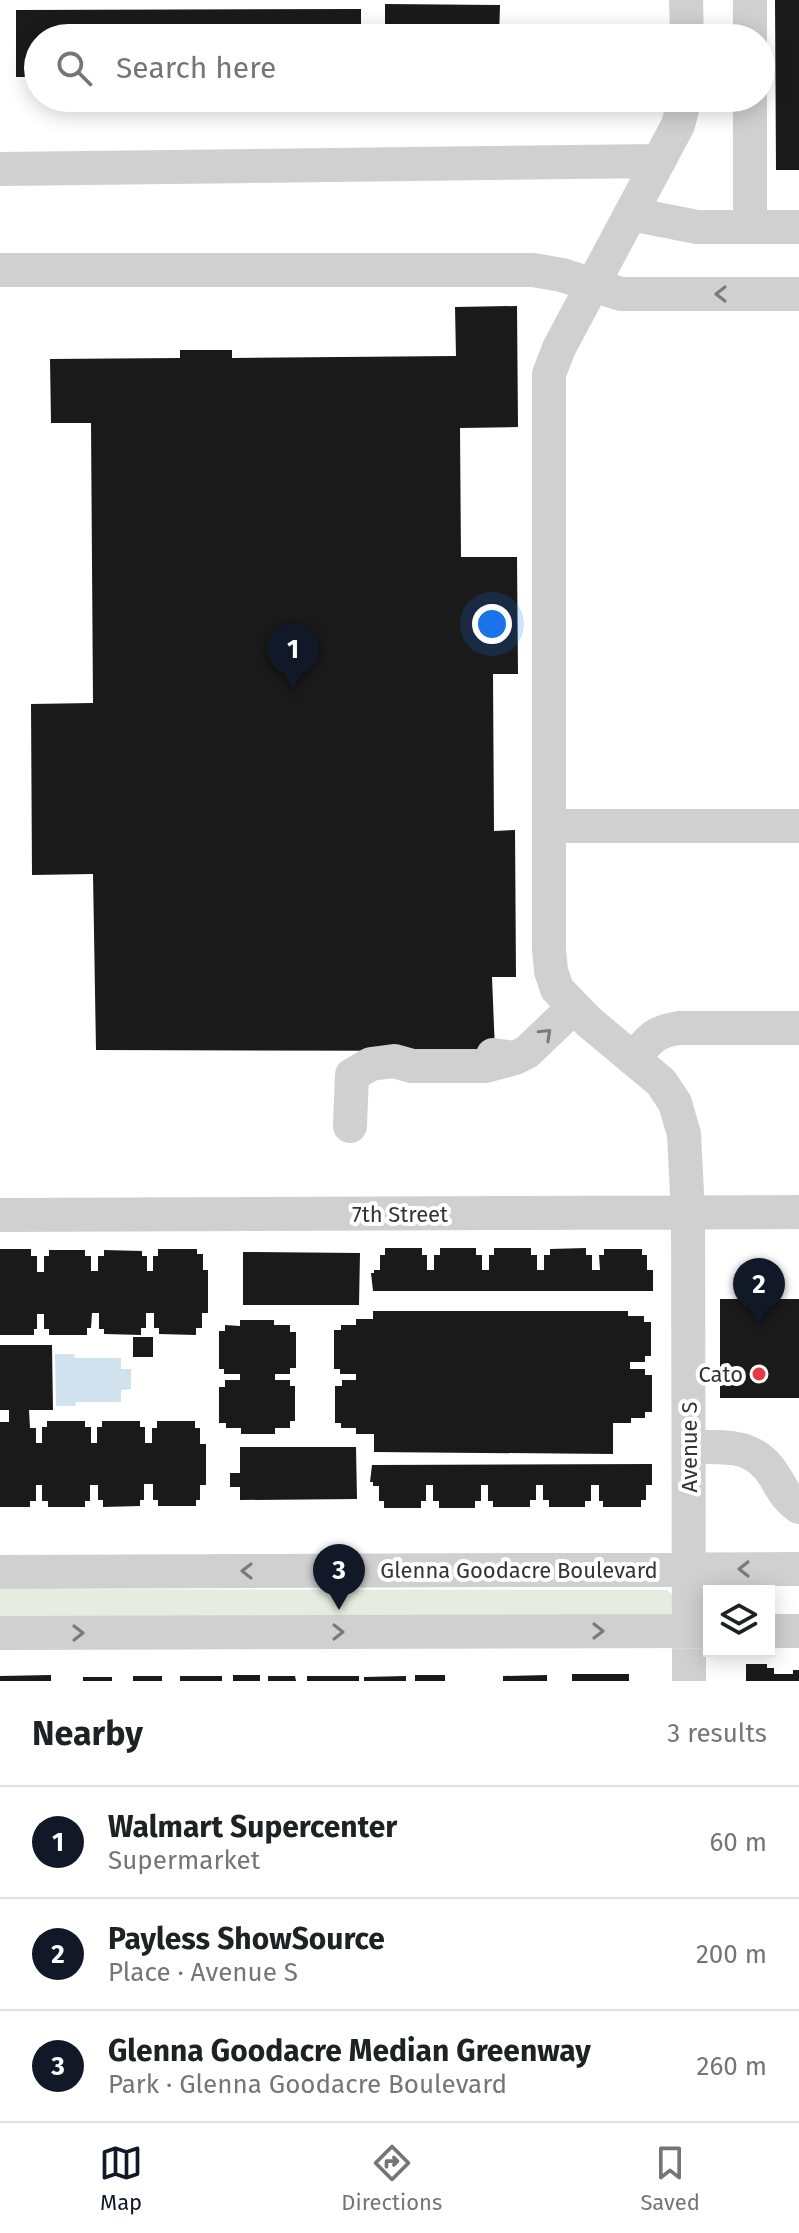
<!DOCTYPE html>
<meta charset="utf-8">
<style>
:root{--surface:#fff;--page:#f6f6f6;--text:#202124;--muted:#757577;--line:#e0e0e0;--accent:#111827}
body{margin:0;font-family:"Fira Sans",sans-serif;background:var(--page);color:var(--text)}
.controls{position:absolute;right:24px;bottom:24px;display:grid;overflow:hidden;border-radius:0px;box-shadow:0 4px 20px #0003}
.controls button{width:72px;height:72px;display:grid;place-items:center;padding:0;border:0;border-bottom:2px solid var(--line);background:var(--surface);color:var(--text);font:40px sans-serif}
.you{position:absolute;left:492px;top:624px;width:28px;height:28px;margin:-20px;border:6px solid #fff;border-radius:50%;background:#1a73e8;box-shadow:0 0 0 12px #1a73e833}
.badge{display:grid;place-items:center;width:52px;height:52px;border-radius:50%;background:var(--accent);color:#fff;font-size:26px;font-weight:700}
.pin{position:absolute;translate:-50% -66px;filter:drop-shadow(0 2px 4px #0008)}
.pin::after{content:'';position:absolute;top:42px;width:28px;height:24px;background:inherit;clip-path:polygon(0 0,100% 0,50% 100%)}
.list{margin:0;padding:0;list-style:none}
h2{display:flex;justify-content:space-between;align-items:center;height:104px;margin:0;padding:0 32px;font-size:34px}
h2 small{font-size:26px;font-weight:400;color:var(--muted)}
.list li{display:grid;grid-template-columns:52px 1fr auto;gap:24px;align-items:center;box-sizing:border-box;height:112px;padding:0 32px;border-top:2px solid var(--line)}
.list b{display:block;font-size:30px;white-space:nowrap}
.list p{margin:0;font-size:26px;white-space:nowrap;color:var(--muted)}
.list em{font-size:26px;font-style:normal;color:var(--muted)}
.icon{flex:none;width:44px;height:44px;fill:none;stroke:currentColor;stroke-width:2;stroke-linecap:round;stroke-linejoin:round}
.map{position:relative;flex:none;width:799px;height:1681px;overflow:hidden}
.search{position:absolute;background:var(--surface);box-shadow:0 4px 20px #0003;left:24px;right:24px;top:24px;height:88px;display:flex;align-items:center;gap:20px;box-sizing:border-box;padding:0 28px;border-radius:44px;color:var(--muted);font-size:30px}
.sheet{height:440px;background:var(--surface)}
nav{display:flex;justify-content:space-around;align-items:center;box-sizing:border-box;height:112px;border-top:2px solid var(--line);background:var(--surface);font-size:22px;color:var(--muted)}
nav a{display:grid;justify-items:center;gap:4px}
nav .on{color:var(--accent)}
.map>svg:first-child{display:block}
.green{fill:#e6ecdf}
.water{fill:#cfe2ee}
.building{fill:#1a1a1a}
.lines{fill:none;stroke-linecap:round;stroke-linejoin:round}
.minor{stroke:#d0d0d0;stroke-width:34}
.oneway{stroke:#7a7a7a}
.poi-dot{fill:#e63946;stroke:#fff;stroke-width:3}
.labels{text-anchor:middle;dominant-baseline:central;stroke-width:8;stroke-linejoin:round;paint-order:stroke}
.street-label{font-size:22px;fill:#333;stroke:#fff}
.poi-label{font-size:22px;fill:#333;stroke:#fff;text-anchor:end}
</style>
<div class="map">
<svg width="799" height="1681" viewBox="0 0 799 1681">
<rect width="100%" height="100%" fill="#fff"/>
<path class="green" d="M0 1589 667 1590 674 1596 676 1618 0 1628Z"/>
<path class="water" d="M55 1354H74L75 1358H121V1369H131V1389L121 1390V1402H76L75 1406H56Z"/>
<path class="building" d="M775 0H799V170H776Z
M385 4 500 5 499 38H385Z
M361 9V38H38V77H16V10Z
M517 306 518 427 460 428 461 557H517L518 674H493L494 831 515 830 516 977H492L495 1051 96 1050 93 874 32 875 31 704 93 703 91 423H51L50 359 180 358V350H232V358L456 356 455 307Z
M385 1248H422V1255H427V1270H434V1255H440V1248H476V1255H482V1270H489V1255H494V1248H531V1255H537V1270H544V1255H550V1249L586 1248V1255H592V1270H600L599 1255H604V1249H642V1255H647V1270H653V1291H373L371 1273H374V1270H380V1255H385Z
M0 1249H31V1256H37V1272H44V1256H49V1250H85V1256H91V1271H98V1256H104V1250L142 1251V1256H147V1271H153V1256H158V1249H197V1254H203V1270H208V1313H202V1328H196V1335L159 1334V1328H154V1313H146V1328H141V1335L104 1334V1329H99V1313H92L91 1328H87V1335H49V1329H44V1314H37V1329H34V1335H0Z
M243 1252 360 1253 359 1305H243Z
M720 1299H799V1398H720Z
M373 1311H628V1316H644V1322H651V1356H645V1362H630V1369H645V1375H652V1412H645V1418H631V1423H613V1454L374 1452V1434H356V1428H341V1423H335V1386H342V1380H356V1374H340V1369H334V1330H341V1325H356V1319H373Z
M240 1320H274V1325H290V1332H296V1368H290V1374H275V1380H290V1386H295V1421H290V1428H275V1434H241V1428H226V1423H219V1387H225V1380H240V1374H224V1369H219V1331H225V1325L240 1326Z
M133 1337H153V1357H133Z
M0 1345H52L53 1410H29L30 1428H36V1443H42V1427H47V1421H85V1427H91V1443H97V1427H102V1421H140V1427H145V1443H152V1428H157V1421H195V1428H200V1444H206V1485H200V1500H196V1506H158V1500H153V1484H144V1500H140V1506L103 1507V1500H98V1485H90V1501H85V1507H48V1501H42V1485H36V1501H30V1507H0V1422H9V1410H0Z
M240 1447H356L357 1499 240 1500V1487H230V1473H240Z
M652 1464V1485H646V1500H641V1507H603V1501H599V1485H591V1501H585V1507H549V1500H543V1485H536V1500H530V1507H493V1501H488V1485H481V1501H475V1508H439V1501H433V1485H426V1501H421V1508H384V1501H379V1486H373V1482H370L372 1465Z
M746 1664H767V1668H774V1674H793V1670H799V1681H746Z
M572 1674H629V1681H572Z
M51 1675V1681H0V1676Z
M233 1675H260V1681H233Z
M415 1675H445V1681H415Z
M547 1675V1681H503V1676Z
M133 1676H162V1681H133Z
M180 1676H222V1681H180Z
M268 1676H295L296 1681H268Z
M307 1676H359V1681H307Z
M406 1676V1681H364V1677Z
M83 1677H112V1681H83Z"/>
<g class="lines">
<path class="minor" d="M686 0 687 38
M750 0V38
M685 98 678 125 559 348 549 374V949L551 971 557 989 589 1022 661 1082 675 1103 684 1134 688 1213 689 1681
M750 98V227
M0 169 659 161
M631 214 697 227H799
M0 270H533L562 275 621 294H799
M549 826H799
M493 1055 515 1058 527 1052 573 1008
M633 1059C649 1040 653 1032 679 1028H799
M350 1126 352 1075 371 1064 394 1061 412 1066H485L515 1058
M0 1215 799 1212
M689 1447C724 1448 754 1441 775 1477 783 1490 786 1498 799 1507
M0 1572 799 1569
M769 1631H799
M0 1633 709 1631"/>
</g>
<defs><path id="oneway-chevron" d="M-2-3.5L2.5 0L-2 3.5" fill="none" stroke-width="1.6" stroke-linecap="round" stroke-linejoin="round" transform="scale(2)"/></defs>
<g class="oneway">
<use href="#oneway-chevron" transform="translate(721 294) rotate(180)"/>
<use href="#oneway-chevron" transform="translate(546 1034) rotate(-44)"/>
<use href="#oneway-chevron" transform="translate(744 1569) rotate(180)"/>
<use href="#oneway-chevron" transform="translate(247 1571) rotate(180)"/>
<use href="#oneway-chevron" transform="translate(598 1631)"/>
<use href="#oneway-chevron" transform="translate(338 1632)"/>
<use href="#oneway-chevron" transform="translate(78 1633)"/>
</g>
<circle class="poi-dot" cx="759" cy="1374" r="8"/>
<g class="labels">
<g class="street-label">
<text x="400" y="1214">7th Street</text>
<text transform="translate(689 1447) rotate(-90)">Avenue S</text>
<text x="519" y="1570">Glenna Goodacre Boulevard</text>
</g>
<g class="poi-label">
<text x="743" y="1374">Cato</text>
</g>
</g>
</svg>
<div class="controls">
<button><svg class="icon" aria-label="layers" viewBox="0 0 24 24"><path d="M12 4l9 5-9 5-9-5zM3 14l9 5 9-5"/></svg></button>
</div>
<div class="you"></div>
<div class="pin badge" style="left:293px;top:689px">1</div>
<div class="pin badge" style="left:759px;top:1324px">2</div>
<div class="pin badge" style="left:339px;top:1610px">3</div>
<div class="search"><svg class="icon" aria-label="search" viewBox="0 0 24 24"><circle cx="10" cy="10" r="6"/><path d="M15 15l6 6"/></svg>Search here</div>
</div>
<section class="sheet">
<h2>Nearby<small>3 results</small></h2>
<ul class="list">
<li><span class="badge">1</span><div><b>Walmart Supercenter</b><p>Supermarket</p></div><em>60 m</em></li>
<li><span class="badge">2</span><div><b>Payless ShowSource</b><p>Place · Avenue S</p></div><em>200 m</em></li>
<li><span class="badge">3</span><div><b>Glenna Goodacre Median Greenway</b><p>Park · Glenna Goodacre Boulevard</p></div><em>260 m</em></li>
</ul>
</section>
<nav>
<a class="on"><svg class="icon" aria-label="map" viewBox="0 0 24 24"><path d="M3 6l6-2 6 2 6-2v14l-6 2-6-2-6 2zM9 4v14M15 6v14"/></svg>Map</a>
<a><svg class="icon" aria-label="directions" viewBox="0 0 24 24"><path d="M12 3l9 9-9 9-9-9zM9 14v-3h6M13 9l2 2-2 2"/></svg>Directions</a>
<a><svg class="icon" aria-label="saved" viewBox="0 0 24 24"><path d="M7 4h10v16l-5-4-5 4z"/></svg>Saved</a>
</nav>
